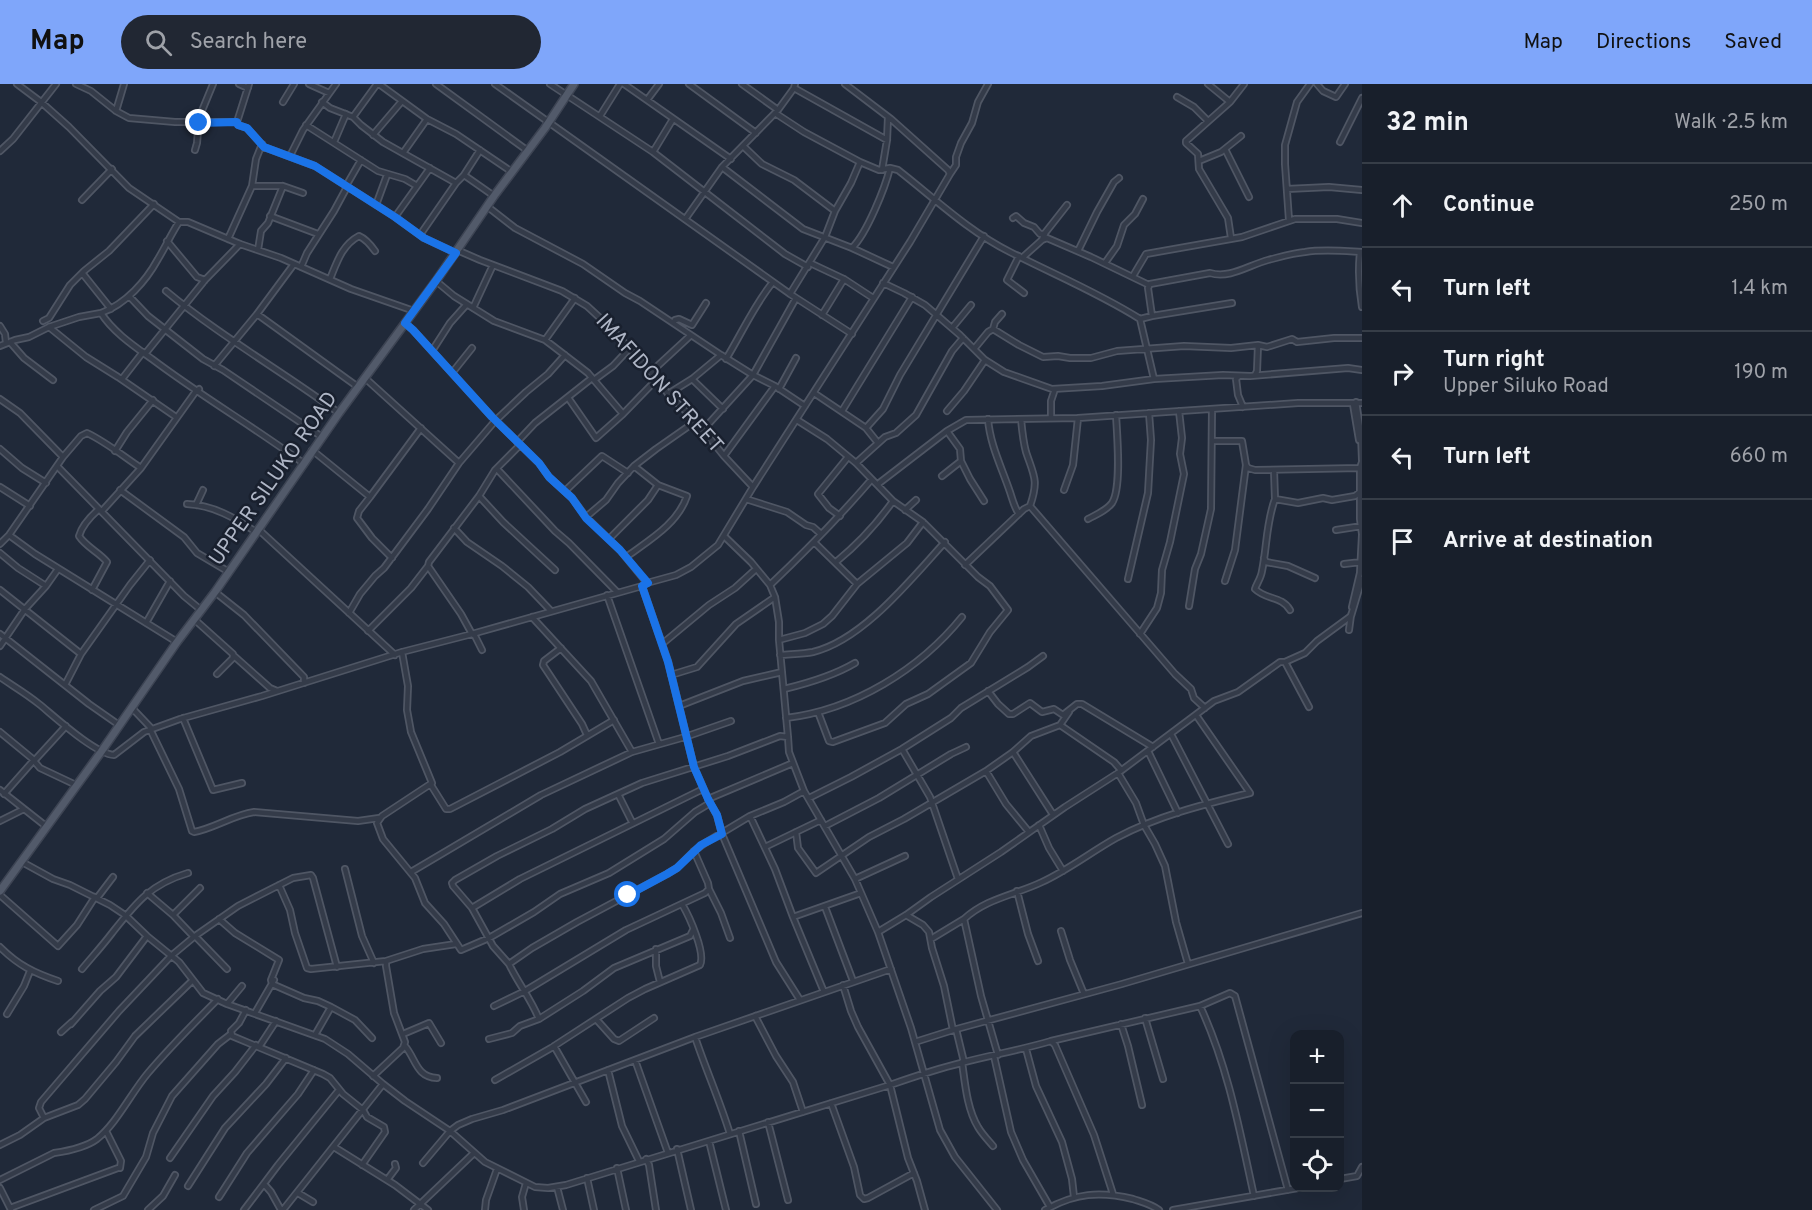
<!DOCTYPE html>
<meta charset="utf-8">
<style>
:root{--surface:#181f2b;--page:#212733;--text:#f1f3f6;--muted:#9fa2a9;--line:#363d47;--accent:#7fa6fa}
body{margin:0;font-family:Overpass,sans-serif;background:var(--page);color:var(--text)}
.controls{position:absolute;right:18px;bottom:18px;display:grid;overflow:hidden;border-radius:12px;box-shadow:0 6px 24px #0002}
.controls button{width:54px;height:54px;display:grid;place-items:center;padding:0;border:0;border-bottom:2px solid var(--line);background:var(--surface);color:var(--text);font:30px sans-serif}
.stop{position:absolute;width:18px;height:18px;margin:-14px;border:4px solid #1a73e8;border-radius:50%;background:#fff}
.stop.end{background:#1a73e8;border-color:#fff;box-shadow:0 2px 6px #0008}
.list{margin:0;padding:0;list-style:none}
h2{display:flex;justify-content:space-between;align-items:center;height:78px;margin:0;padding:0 24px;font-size:26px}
h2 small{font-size:20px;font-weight:400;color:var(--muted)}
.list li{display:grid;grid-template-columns:39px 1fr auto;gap:18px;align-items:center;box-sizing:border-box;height:84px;padding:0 24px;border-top:2px solid var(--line)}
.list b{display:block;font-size:22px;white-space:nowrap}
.list p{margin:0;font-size:20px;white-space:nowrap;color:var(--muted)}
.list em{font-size:20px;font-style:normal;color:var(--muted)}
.icon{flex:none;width:33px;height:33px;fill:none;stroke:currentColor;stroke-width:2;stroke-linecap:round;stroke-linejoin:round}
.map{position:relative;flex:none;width:1362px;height:1126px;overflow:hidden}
header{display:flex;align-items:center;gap:36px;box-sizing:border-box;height:84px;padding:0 30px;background:var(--accent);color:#111}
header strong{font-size:28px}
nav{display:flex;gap:33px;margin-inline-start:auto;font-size:21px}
.search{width:420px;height:54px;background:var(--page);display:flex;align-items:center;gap:15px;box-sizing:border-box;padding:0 21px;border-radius:33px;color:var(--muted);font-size:22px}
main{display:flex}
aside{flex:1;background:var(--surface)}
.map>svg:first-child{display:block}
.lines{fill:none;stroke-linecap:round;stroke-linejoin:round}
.minor-casing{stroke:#4f5664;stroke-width:8}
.major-casing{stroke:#3d4453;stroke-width:10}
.minor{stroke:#343b49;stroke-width:4.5}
.major{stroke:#525a6a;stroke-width:7}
.route{stroke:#1a73e8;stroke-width:8}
.labels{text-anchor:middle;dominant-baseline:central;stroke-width:5;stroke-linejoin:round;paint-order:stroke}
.street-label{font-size:21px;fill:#afb6c6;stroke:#19202e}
</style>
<header>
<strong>Map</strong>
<div class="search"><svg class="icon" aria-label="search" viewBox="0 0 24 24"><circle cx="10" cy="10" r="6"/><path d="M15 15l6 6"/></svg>Search here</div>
<nav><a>Map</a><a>Directions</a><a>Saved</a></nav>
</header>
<main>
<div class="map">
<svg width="1362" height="1126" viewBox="0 0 1362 1126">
<rect width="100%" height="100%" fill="#202939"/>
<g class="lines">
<defs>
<path id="minor" d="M17 0 41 18 69 43 129 104 179 138H188L240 160 281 174 351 205 414 227
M76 0 91 7 116 27 129 34 175 38H237L238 41 247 44 264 63 315 82 395 133 424 154 456 169
M239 0 248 4
M309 0 329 9
M379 0 427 35 456 50 512 88
M436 0 528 67
M495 0 790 210 852 250
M550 0 653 68 785 170 808 183
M624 0 731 75
M689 0 756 49
M742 0 778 26
M795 0 794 4 887 56
M1208 0 1230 18 1186 57V59L1198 70 1199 85 1228 134 1231 154
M1317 0 1323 7 1336 13 1345 0
M1177 13 1194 23 1208 37
M647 16 659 0
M283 18 294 0
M322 18 330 24 353 33 361 41 383 58 456 99
M1230 18 1244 0
M116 27 124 0
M775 29 804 48 860 78 851 99 835 127 825 153 790 210
M600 32 620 0
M353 33 377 0
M237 38 249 0
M306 41 378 87 405 95 417 102
M373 51 402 17
M334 58 346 30
M1340 58 1362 14
M743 62 762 80 794 96 835 127
M1225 65 1249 113
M195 66 197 59 199 34 213 0
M0 67 13 55 56 0
M653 68 673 35
M403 69 427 35
M290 72 303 46 336 0
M1199 77 1221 68 1241 52
M860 78 879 86 890 84 898 86C934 114 968 147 1010 168 1053 190 1099 209 1140 235L1154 295
M722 83 803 145 852 164C867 149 885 104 890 84
M882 86 887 56 888 33
M950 90 956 81V73L961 59 972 39 978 18 988 0
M464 91 480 66
M252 102H283L303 109
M346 102 361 76
M1287 105 1329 103 1362 106
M82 116 112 85
M376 121 387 91
M488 123 515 144 583 180 625 209 640 217 721 271 753 291 775 302 805 322
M270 132 318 150
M395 133 430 84
M686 134 722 83 778 26 794 4
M1013 134 1016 132 1024 139 1034 143 1040 150H1045
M1289 136 1285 80V61L1297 18 1310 0
M179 138C171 150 166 162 158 175 146 197 126 220 101 229 113 248 134 262 152 275 201 312 254 343 303 379
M420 151 456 99 464 91 494 112
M228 155 252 102 256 75 262 60
M1042 156 1047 154 1091 173 1149 201
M167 157 197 193 205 196
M852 164 893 183
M258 166 261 147 268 139 283 102
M457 166 480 176 562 207 587 222 611 244 657 295 668 310 696 337 724 372 753 403
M1078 167 1097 128 1114 98 1119 94
M1360 168C1358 187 1359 205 1362 223
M1019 172 1007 196 1024 209
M1023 173 1042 156 1045 149 1067 121
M810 179 844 195 873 214
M1105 179 1117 162 1124 141 1135 130 1143 115
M301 183 307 169 334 127 347 103
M83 190 111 225
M1133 192 1146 170 1242 153 1295 135H1337L1362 139
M330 195C337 178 342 161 359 152 366 155 370 160 375 167
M436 197 454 212 494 237 545 256 553 262 588 289 623 330 657 295
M883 199 904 209 925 221 960 251 985 276 1004 288 1052 305 1102 302 1154 295 1223 291 1250 292 1348 284 1362 286
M166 207C220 252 282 287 339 329
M129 212 148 232 203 275 223 286 322 353
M473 224 493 181
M257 230 294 180
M822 231 844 195
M1152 232 1148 204 1150 200 1210 189C1230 195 1249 181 1268 176 1280 173 1293 169 1305 168 1324 165 1344 167 1362 168
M1140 235 1152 232 1232 219
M43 237 49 234 70 201 84 187 109 167 154 120
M405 239 413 246 492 333 539 379 549 393 572 414 586 433 620 466 647 499
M673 239 675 236 679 235 692 241 706 219
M0 242 5 250 6 259
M49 243 86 273 118 293 176 333
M952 244 971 221
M993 245 995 238 1002 230
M545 256 575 214
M10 258 24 274 53 296
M0 262 15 256 29 253 49 243 79 233 101 229
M974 265 988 248 993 245 1019 261 1043 273 1058 272 1070 274H1091L1117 267 1184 262 1231 264 1258 261 1267 263 1292 255 1297 258 1334 254H1362
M432 267 450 239 467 220
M145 270 205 196 240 160
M726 275C742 249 754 221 773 198
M214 282 257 230 358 303
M651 288 691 251
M452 289 472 264
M1255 291 1257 287 1258 261
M1239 292 1236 295 1238 311 1243 323
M365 294 459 379
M122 295 143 268
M692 295 723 325
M594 296 613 282 629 265
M779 305 796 274
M814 309 866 344 878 359
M668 310 692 295 721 271
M0 315 20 329 63 373
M569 315 596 354 623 330
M1356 318 1361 350 1362 376
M1353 320 1359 356
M842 327 912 213
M947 327 964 307 985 276
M1051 334V317L1055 305
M988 335C990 361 1002 384 1010 408 1013 417 1014 423 1019 430
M1021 335C1022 346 1023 357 1026 368 1034 392 1039 396 1030 422L1175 590 1191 605 1194 614 1205 624
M797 336 827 355 856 379 893 417 923 438 978 493 990 502 1008 526 990 548 971 579 928 610 906 620 885 639 833 658 829 657 818 628
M866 344 883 325 900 291 984 152
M702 347 753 291 796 214
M947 347 960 365 961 377 970 395 984 417
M1212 357H1242L1246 381 1235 466 1225 497
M517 358 535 339 592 294
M0 365 22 384 46 399
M312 366 370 413 359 427 357 434 372 454 392 474
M115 367 127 348 153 316
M724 372 775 302
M1362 378 1360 384V435L1362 450
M856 379 885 353 896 349 916 331 952 267 963 254
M1246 381 1248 384 1255 386 1360 384
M58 383 184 512 201 526
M497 385 555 447 569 459 617 508
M1274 386 1275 415
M942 392 961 377
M878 400 947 347 966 336 1078 334 1298 319H1362
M0 403 30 422
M120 406 184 453 197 469 229 488
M1064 406 1073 381 1078 334
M565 407 602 372 628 389
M479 412 503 438 555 486
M370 413 421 344
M746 415 787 428 806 441 813 443 821 450
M187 420C213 421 235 434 256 448
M196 421 203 406
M905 426 916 416
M102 427 141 384 196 307 199 305
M840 432 829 424 818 410 848 373
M586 433 606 416 618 399 634 382 656 365 696 337
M1088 435C1097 430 1106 427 1112 419 1122 404 1117 350 1116 331
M454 444 467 458 502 482 528 503 551 527
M258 445 395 571
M1336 446 1362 442
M9 451 35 470 177 558
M724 452 751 478 770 501 775 513 779 538V556L788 653 789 668 804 707 855 795 878 848 911 944 940 1046 955 1073 997 1126
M609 455 648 416 658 401
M815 459 857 500
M0 460 9 451 63 373 81 352 87 349C106 358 123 372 141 384
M0 469 18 484 46 502
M627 474 629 471C651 455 678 439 687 412L658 401 634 382
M1264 474 1266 478 1288 482 1315 494
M836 478C858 460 876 441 893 417
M1344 480 1361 478
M965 481 1024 425 1030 422
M1128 495 1148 409 1151 356 1149 329
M770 501C806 467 839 433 871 396
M642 502 668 577 694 683 710 719 717 731 722 750 776 878 800 916
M0 506 81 570 65 601
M92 506 107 478C99 468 86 463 79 452 82 441 91 432 99 425
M215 508 244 531 304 593V599
M607 511 659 660
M1189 522 1195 485 1201 470 1211 425 1212 325
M1352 523 1360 489 1362 451
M1290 526C1282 512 1266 516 1255 505 1257 499 1261 494 1262 487 1267 463 1266 439 1275 415L1298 419 1323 414 1332 416 1355 412 1360 408
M349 529 360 510 375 492 384 484 428 425 459 379 495 337 526 308 548 290 565 271
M532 533 591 597 632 668
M194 535 233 570V574L217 590
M146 539 170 497
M1349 546 1351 531
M368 547 411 504 428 482
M0 550 89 620 119 641
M1140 550 1157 524 1161 509 1162 486 1170 458 1184 390 1180 370 1182 354 1179 327
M779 556 805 549 823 540 832 532 857 500 907 459 923 438
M662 560 709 521 735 504 756 485
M0 562 25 525 46 502 58 485
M561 564 544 577 543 581 582 640 587 651
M482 566 475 552 472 550 461 530 428 482 429 478 479 412 495 386 520 361
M402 568 408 602 407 626 411 648 432 699 382 732 377 739 383 755 415 794 425 819 444 840 461 866 489 854 534 828 560 810 609 789 664 755 695 728 710 719
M81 570 130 501 150 476
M780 571C791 570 803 570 813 568 863 556 911 495 945 458
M234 572 270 604 277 607
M1285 578 1305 569 1317 557 1351 532 1362 495
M671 591 697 583 736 540 775 513
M0 593C13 602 27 610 39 620 55 633 95 670 114 671L144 648 180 635 262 612 402 568 472 550 642 502 647 499 676 491 691 483 718 461 753 403 910 158 950 90 948 86 891 35 845 0
M784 605C809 599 833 592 855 579
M988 607 998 620 1009 630H1013L1030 619 1042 628 1054 625 1063 631 1077 620H1082L1153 663
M679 622 743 597 782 588
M132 624 152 645
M183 634 213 706 242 699
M786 634C854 626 920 585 962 533
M1060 641 1114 678 1121 686
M66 642 34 677 40 684 76 701
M150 645 179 705 192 747 194 748C215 744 233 731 254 728L358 737 379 734
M0 648 34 676 4 710
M1171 650 1228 760
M788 653 780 652 728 672 642 699 585 725 552 745 497 772 455 796 452 799 453 802 472 824 493 862 509 880 532 864 577 838 667 790 677 784 694 767 705 759 750 732 784 718 804 707
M902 665 930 713 958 795
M1148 667 1178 729
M1013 668 1052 729 1055 730
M986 687 1006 720 1029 748
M1118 689 1136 719 1144 741 1155 760 1165 782 1176 838 1188 880
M431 701 446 725H450L560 668 614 636
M0 706 47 743
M618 710 632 738
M809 714 851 693 902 665 951 634 961 624 1028 583 1043 572
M708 715 793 679
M750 732 775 785 793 833 824 908
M0 737 24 725
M1039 741 1049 764 1063 787
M825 742 879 714 951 670 966 663
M796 748 798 764 816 789 869 753 904 735 986 687 1013 668 1031 652 1060 641 1069 628
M765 763 821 736
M22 778 53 795 70 801 110 821 125 831 147 852 179 878 203 909 227 920 325 955 348 970 383 1000 405 1017 450 1047 485 1078 535 1103 548 1104 566 1101 890 1001C913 993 936 985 961 979 991 971 1021 966 1051 957L1055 961 1094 1051 1113 1110
M345 785 362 852 374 879
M411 788 541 711 632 668 685 653 731 637
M855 795 905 772
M279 801 290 826 295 849 307 884 311 885 386 877
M709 805 721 829 730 854
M1017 807 1028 850 1038 877
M147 809 173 831 194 853
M0 811 58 862 77 841 95 813
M97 814 113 793
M825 823 853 897
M472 824 520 795 703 705
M173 831 200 804
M906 831 923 841 929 848 932 864 944 902 953 946
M793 833 861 809
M219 835 235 849 279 876 271 896 272 900 304 914 318 917 331 923 315 951
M1061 847 1070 876 1084 910
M878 848 906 831 931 813 1001 768 1065 723 1118 689 1214 617 1238 608 1280 578H1285L1309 623
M195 852 227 885
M931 855 964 835
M0 863C18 881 34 889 58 897
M656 865V882L660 898
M509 880C518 899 531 915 539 935
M82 885C92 873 103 861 112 849 135 820 150 800 188 789
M843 901 851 927 858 943 890 1001 908 1074 917 1097 925 1126
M227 920 242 902
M494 922 525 907 626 846 705 809 709 805 708 799 694 767
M1200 922C1228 982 1240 1048 1254 1112
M331 923 355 936 372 954
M246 926 239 939 231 947 232 952 323 990 330 994 343 1010 363 1026 367 1033 384 1043 385 1048 362 1081
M255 929 274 896
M7 930 24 902 30 887
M755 932 776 972 793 998 803 1028
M1145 934 1163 995
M596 935 614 955 619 957 654 934
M71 940 100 907 116 893 147 852
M1121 940 1128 962 1142 1021
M956 945 964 978
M61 948 72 938
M403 950 429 939 441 959
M695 953C706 986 720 1017 730 1050
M489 955 512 949 520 942 539 935 583 907 614 884 690 852 693 846
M1051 957 1200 922 1230 909 1235 912 1288 1106
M915 958 953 946 1122 900 1362 829
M405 962C416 975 416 993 437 994
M554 962 586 1018
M259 963 276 937
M1026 965 1036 1002 1062 1058 1072 1095 1074 1113
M998 971 981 912 964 835C987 814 1015 811 1042 798 1068 786 1091 768 1116 754 1157 732 1205 720 1250 709L1196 631
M994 972 1011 1048 1023 1076 1050 1123
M635 976 668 1069
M962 978C965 999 967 1025 978 1043 982 1050 988 1056 993 1062
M608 986 622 1042 639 1077
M373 992 403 964 405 958 394 929 386 882V877L423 865 456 860
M495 996 551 964 628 914 645 905 700 881C706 869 689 832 682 820
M831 1019 854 1083 860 1111 864 1115 868 1114 914 1089
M44 1034 39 1024 41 1018 119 927 171 872 195 852 238 822 293 794 311 791 313 794 337 883
M768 1038 788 1116
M106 1047 121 1077 120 1084
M739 1047 756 1120
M709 1057 726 1126
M0 1061 20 1051 44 1034 78 1021 85 1015 116 978 135 952 193 896
M334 1063 395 1101 428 1126
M677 1065 691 1126
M170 1074 213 1012 235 988 256 961
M646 1075 649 1081 656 1126
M423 1079 450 1047 458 1041 472 1035 503 1026 695 953 891 885
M617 1084 626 1126
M587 1094 594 1126
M1340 1095 1357 1092 1362 1083
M0 1096 54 1069C68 1067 85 1064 97 1055 117 1039 131 1009 148 989 170 963 194 939 218 915
M387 1096 396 1084 395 1080
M264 1100 271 1108 281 1126
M188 1102 225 1044 266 1000 286 974
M557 1103 563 1126
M0 1104 11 1126
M298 1109 313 1118
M219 1113 247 1069 298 1010 314 986
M10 1124 118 1084
M94 1126 123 1112 146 1073 153 1049 172 1012 218 960 231 950
M148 1126 163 1112 175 1091
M244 1126 278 1081 339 1006
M283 1126 383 1000
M414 1126 474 1069
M485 1126 486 1116 497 1085
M524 1126 522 1113 526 1099
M1045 1126C1075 1109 1100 1107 1133 1115 1142 1118 1151 1120 1159 1126
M1173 1126 1298 1104"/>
<path id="major" d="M0 807 101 668 177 558 215 508 339 329 436 197 494 112 545 44 574 0"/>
</defs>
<use href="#minor" class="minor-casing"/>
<use href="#major" class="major-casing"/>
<use href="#minor" class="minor"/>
<use href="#major" class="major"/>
</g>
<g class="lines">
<path class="route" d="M199 39 237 38 238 41 247 44 264 63 315 82 395 133 424 154 456 169 405 239 413 246 492 333 539 379 549 393 572 414 586 434 620 466 648 499 642 502 668 578 694 683 708 715 717 731 722 750 701 761 677 784 667 790 628 811"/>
</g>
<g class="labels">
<g class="street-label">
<text transform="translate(659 300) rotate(48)">IMAFIDON STREET</text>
<text transform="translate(274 395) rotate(-55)">UPPER SILUKO ROAD</text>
</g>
</g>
</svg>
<div class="controls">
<button>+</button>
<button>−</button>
<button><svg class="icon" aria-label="locate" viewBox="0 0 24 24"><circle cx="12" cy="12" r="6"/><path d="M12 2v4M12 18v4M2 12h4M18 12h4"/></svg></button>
</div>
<div class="stop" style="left:628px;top:811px"></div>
<div class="stop end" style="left:199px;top:39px"></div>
</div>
<aside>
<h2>32 min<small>Walk · 2.5 km</small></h2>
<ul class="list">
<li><svg class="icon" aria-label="ahead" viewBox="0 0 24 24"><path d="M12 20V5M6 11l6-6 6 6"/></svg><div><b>Continue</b></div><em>250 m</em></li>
<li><svg class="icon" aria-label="left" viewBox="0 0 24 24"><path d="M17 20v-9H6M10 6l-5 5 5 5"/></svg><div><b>Turn left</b></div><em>1.4 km</em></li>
<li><svg class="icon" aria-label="right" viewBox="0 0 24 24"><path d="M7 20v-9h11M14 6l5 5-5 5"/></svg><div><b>Turn right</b><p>Upper Siluko Road</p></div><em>190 m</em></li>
<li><svg class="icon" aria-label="left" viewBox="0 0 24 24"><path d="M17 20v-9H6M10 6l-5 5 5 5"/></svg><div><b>Turn left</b></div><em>660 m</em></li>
<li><svg class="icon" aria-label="arrive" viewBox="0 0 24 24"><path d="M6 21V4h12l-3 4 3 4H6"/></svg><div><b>Arrive at destination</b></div></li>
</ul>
</aside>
</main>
